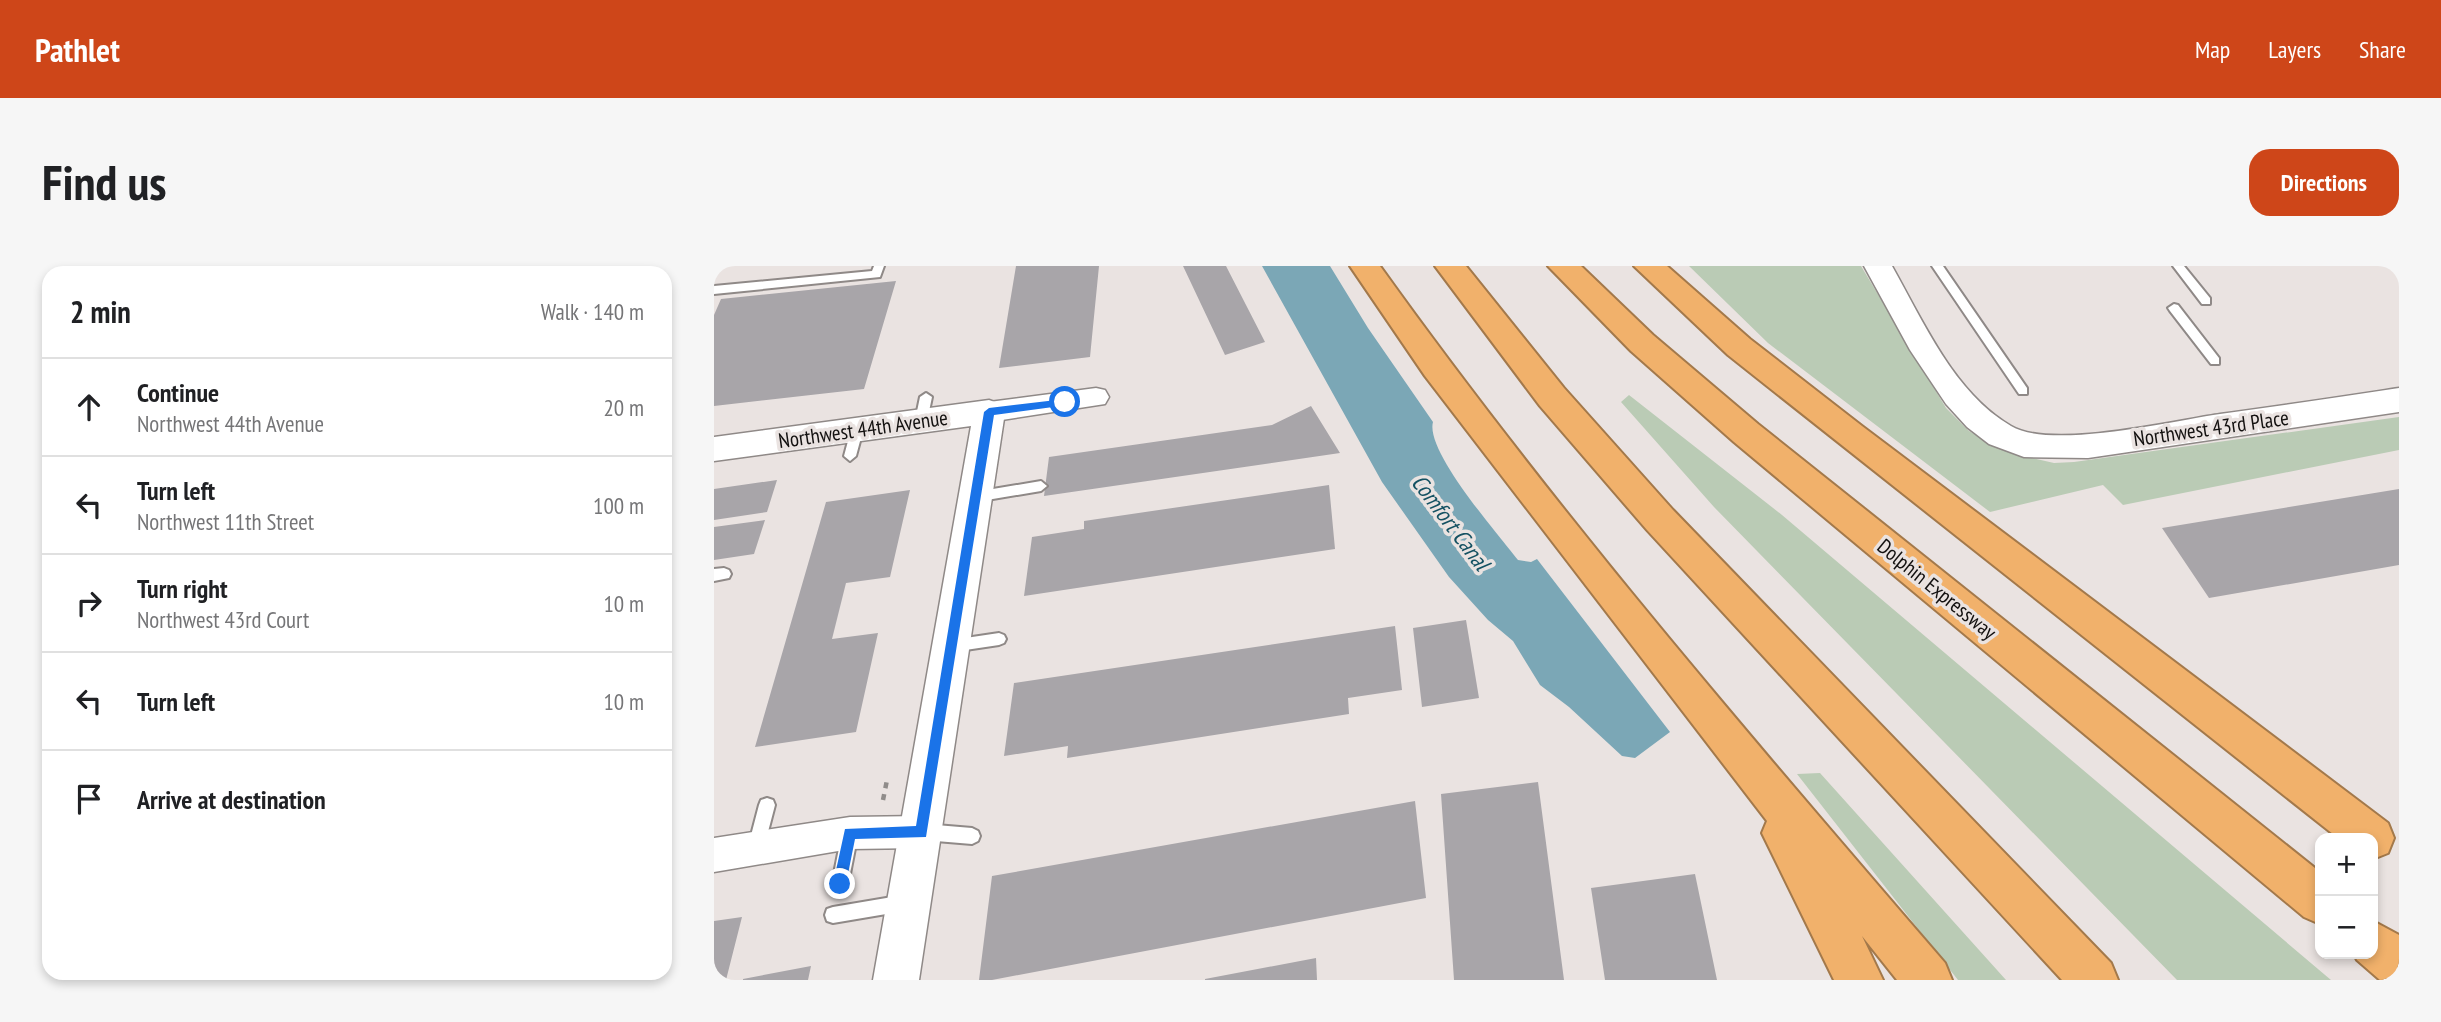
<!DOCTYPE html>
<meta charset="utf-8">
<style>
:root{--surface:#fff;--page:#f6f6f6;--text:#202124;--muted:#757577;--line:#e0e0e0;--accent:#ce4619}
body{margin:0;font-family:"PT Sans Narrow",sans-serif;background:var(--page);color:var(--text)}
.controls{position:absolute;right:21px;bottom:21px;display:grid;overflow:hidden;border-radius:14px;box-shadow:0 4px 10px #0003}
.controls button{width:63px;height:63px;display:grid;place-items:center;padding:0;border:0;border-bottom:2px solid var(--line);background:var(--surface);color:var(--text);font:35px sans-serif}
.stop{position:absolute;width:21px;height:21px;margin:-16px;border:5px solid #1a73e8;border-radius:50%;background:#fff}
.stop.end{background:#1a73e8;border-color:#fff;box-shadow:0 2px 7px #0008}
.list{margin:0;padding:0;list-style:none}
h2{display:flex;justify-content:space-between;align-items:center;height:91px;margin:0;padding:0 28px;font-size:30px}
h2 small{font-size:23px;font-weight:400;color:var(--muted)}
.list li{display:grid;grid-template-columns:46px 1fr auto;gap:21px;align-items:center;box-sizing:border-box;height:98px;padding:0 28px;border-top:2px solid var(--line)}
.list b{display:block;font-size:26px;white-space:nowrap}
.list p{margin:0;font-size:23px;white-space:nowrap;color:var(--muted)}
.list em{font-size:23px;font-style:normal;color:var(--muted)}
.icon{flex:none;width:38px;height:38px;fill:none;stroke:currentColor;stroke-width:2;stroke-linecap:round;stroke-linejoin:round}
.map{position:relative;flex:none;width:1685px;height:714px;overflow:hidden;border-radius:21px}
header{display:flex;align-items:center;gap:42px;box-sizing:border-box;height:98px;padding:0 35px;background:var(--accent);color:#fff}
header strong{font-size:33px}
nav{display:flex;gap:38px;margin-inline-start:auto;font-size:24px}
.intro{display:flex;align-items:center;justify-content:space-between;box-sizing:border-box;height:168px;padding:0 42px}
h1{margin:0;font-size:49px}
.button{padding:18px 32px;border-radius:21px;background:var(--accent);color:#fff;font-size:24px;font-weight:700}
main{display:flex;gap:42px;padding:0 42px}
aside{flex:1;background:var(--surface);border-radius:21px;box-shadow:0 4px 10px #0003}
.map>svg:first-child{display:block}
.green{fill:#bacbb5}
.water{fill:#7ba7b6}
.building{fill:#a8a5a9}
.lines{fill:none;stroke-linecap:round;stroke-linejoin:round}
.service-casing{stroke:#8f8987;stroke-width:4}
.minor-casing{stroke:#8f8987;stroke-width:3}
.tertiary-casing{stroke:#8f8987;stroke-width:3}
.motorway-casing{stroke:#a3794b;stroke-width:4}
.path{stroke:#908c8a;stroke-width:4.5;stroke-dasharray:6 6;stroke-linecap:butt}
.service{fill:#fff;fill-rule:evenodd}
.minor{fill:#fff;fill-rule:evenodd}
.tertiary{fill:#fff;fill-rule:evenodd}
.motorway{fill:#f1b16b;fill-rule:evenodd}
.route{fill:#1a73e8}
.labels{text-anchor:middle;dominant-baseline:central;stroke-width:7;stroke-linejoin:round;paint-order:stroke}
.street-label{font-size:21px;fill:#131110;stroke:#eae3e1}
.water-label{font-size:23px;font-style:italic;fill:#145162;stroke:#eae3e1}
</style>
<header>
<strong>Pathlet</strong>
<nav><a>Map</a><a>Layers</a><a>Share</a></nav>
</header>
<div class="intro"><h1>Find us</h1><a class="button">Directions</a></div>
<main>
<aside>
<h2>2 min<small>Walk · 140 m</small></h2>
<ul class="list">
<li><svg class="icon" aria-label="ahead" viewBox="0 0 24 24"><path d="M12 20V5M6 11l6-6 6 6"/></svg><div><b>Continue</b><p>Northwest 44th Avenue</p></div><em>20 m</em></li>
<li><svg class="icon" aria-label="left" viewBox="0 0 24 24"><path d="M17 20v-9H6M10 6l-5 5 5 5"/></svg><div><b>Turn left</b><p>Northwest 11th Street</p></div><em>100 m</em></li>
<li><svg class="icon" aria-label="right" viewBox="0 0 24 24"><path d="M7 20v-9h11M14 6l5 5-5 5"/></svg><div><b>Turn right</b><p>Northwest 43rd Court</p></div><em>10 m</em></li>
<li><svg class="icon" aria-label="left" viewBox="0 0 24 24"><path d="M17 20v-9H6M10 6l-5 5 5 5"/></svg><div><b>Turn left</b></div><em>10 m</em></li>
<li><svg class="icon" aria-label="arrive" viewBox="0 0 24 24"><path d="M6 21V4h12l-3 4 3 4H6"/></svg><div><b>Arrive at destination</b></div></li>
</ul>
</aside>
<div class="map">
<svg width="1685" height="714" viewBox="0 0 1685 714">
<rect width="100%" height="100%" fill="#eae3e1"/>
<path class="green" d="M975 0H1147L1232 142 1255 165 1278 179 1305 189 1340 197 1360 196 1685 151V184L1409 239 1389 219 1276 246 1054 77Z
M915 129 1068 249 1617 714H1463L1000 241 907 136Z
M1106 507 1292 714H1244L1083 508Z"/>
<path class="water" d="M548 0H616L654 62 719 156C711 185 784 268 804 294L817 296 823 293 956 466 921 492 908 490 855 441 826 419 799 375 774 354 735 311 668 216Z"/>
<path class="building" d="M302 0H385L376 91 285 102Z
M469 0H512L551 76 511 89Z
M182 15 150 123 0 140V49L7 33Z
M597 140 626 187 330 230 335 191 558 159Z
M63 214 53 246 0 254V223Z
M615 219 621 283 310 330 318 271 370 263V255Z
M1685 223V299L1495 332 1448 262Z
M196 224 176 311 132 317 118 373 164 367 142 466 41 481 112 236Z
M51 254 40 288 0 294V261Z
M752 354 765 432 708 441 699 362Z
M681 360 688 424 634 432 635 448 353 492 354 480 290 490 300 417Z
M824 516 850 714H740L727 528Z
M701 535 712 632 278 714H265L278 610Z
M981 608 1003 714H891L877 622Z
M28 651 12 714H0V655Z
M602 692 603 714H491V713Z
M97 700 94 714H29V713Z"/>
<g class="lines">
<defs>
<path id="service" d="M160 0H170L166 11 0 28V20L158 5Z
M1218 0H1229L1313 122V128H1305Z
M1459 0H1470L1496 32V38H1488Z
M1460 38 1464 39 1505 92V98H1497L1456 45 1454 42Z
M212 127 218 131 213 155 207 160 201 155 206 131Z
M143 159 149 164 142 190 136 195 130 190 137 164Z
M327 215 333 220 327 225 261 236 255 231 261 226Z
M10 302 15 304 17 308 15 312 0 315V303Z
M285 367 290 369 292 373 290 377 285 379 238 386 233 384 231 380 233 376 238 374Z
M53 532 59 534 61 539 50 581 48 587 42 589 36 587 34 581 45 539 47 534Z
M210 558 258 562 264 565 266 570 264 575 258 578 210 574 204 571 202 566 204 561Z
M136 559 142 562 144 567 134 618 132 624 126 626 120 624 118 618 128 567 130 562Z
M190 629 196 631 198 637 196 643 190 645 119 657 113 655 111 649 113 643 119 641Z"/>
<path id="minor" d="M382 122 391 124 395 131 391 138 275 156 266 153 262 146 266 139 275 136Z
M208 550 220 554 225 566 220 578 208 582 136 583 0 606V572L136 551Z"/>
<path id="tertiary" d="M1150 0H1178C1209 55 1240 127 1297 160 1337 184 1458 155 1506 148 1566 140 1625 131 1685 122V146L1374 192 1310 191 1275 178 1253 161 1232 138 1196 84Z
M275 134 286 138 291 146 205 714H159L257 160 0 195V171Z"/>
<path id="motorway" d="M636 0H666C840 243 1036 471 1231 697L1238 714H1183L1148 670 1169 714H1120L1048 567 1053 555 711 110Z
M721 0H752L850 122 959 244 1397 697 1404 714H1348L933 264 826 140Z
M834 0H867L939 69 1044 158 1606 606V658L1590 651 1020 176 917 85Z
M920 0H953L1036 73 1148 160 1674 557 1680 572 1674 587 1659 593V572H1624L1014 89Z
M1659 655 1685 669V714H1666L1643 694 1640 688H1659Z"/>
</defs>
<use href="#service" class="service-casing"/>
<use href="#minor" class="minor-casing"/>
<use href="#tertiary" class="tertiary-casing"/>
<use href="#motorway" class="motorway-casing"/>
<path class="path" d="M169 534 173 514"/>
<use href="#service" class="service"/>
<use href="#minor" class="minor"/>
<use href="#tertiary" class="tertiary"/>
<use href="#motorway" class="motorway"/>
</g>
<path class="route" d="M351 133 354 134V139L280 149 212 571 141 573 132 618 126 624 121 622 119 618 131 563 202 560 270 146 275 142Z"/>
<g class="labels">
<g class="street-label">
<text transform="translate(1497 162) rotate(-8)">Northwest 43rd Place</text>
<text transform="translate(149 163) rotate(-8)">Northwest 44th Avenue</text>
<text transform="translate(1223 323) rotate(39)">Dolphin Expressway</text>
</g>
<g class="water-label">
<text transform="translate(737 256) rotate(53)">Comfort Canal</text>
</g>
</g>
</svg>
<div class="controls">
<button>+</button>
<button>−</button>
</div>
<div class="stop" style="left:351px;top:136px"></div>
<div class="stop end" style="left:126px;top:618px"></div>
</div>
</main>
